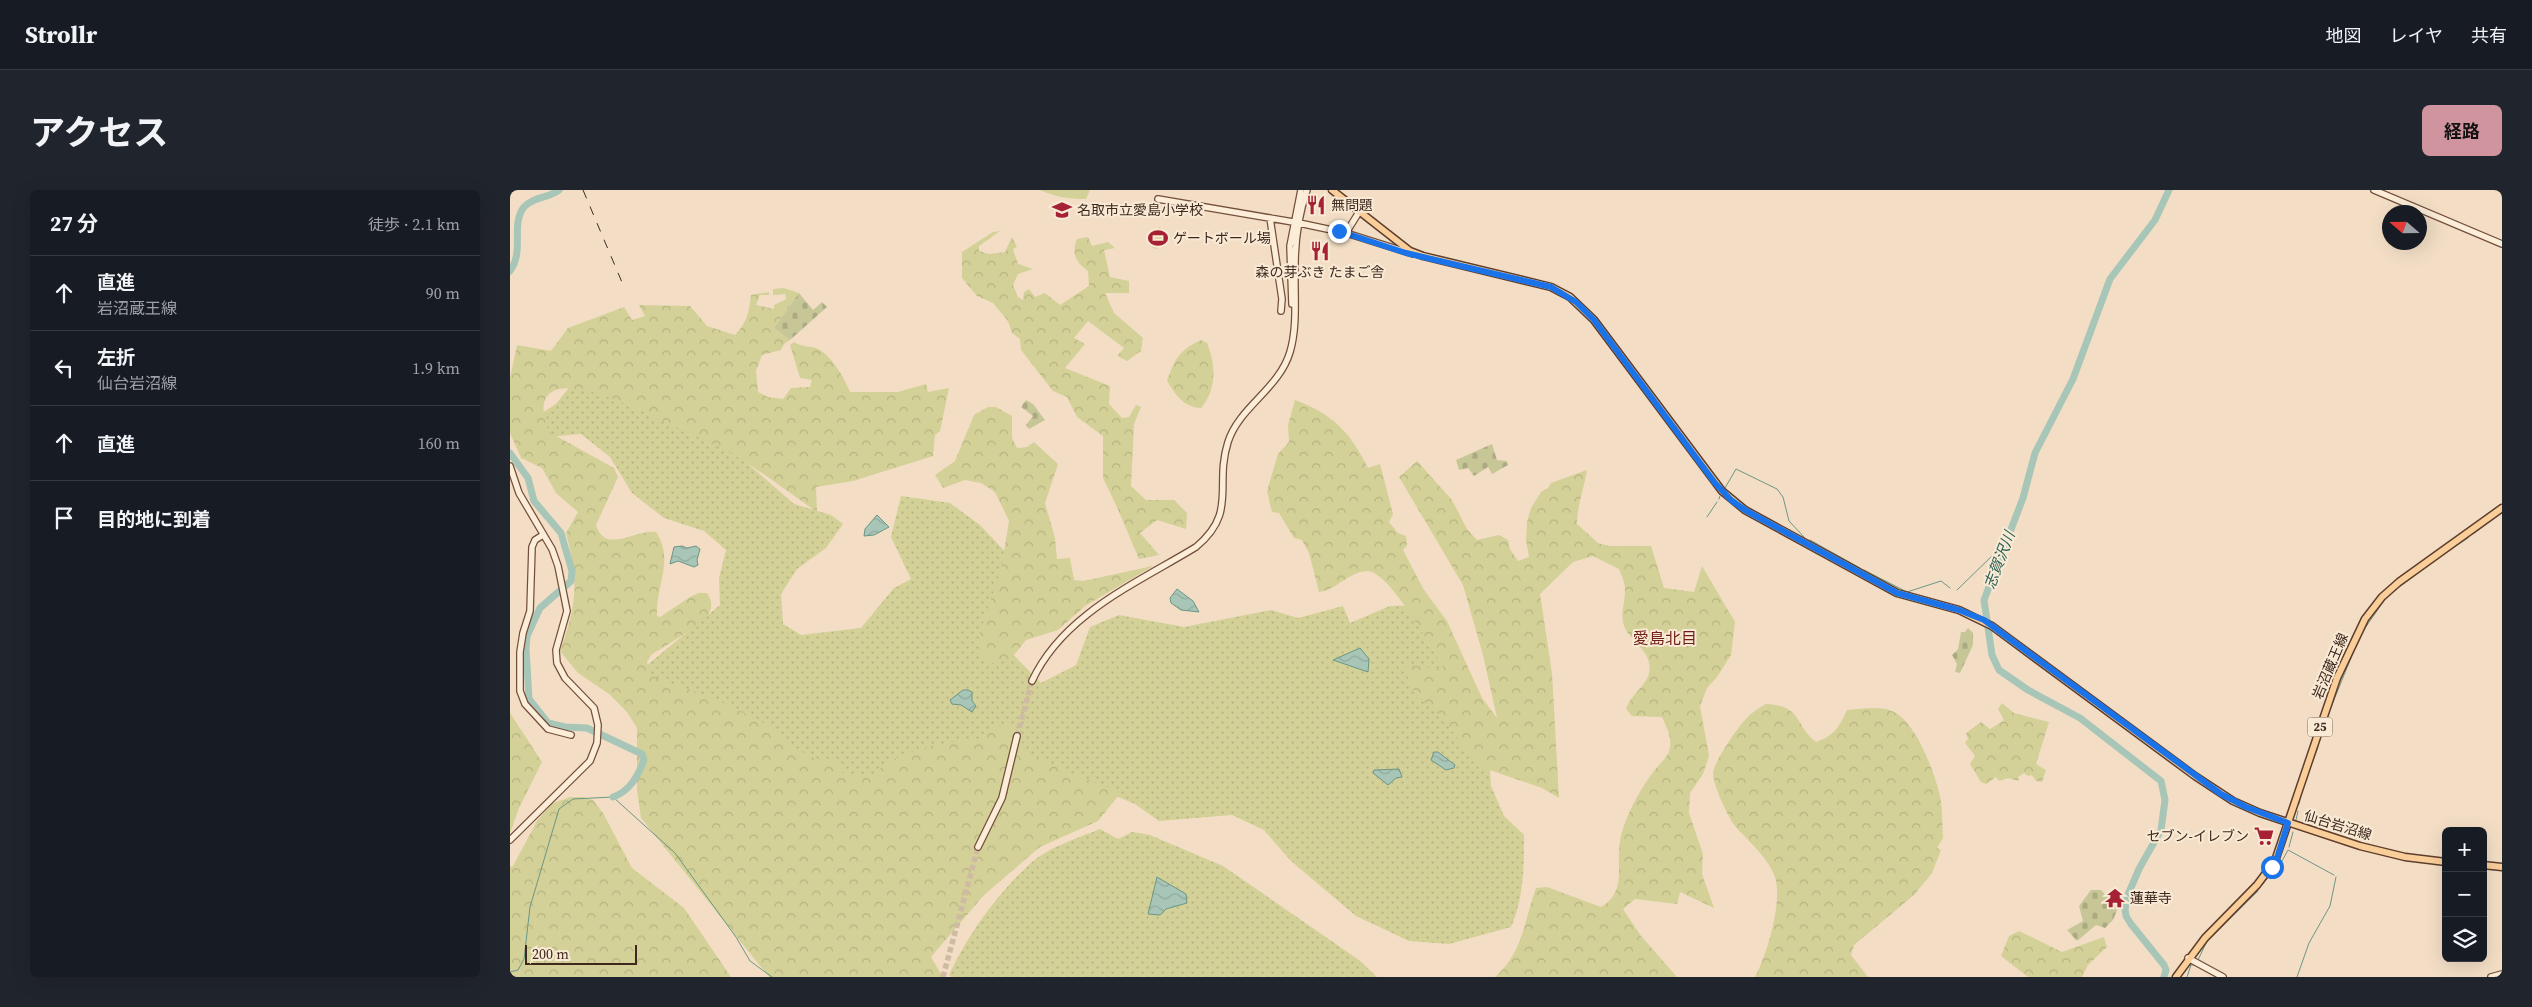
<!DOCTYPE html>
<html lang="ja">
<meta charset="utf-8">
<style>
:root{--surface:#171b24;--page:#20242c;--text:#f1f3f6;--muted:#9ea1a6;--line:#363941;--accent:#d0949f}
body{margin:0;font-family:"Source Serif 4","Noto Sans JP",serif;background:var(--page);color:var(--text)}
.controls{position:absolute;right:15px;bottom:15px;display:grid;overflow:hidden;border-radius:8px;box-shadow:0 5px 20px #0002}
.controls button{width:45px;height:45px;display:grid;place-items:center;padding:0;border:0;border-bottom:1px solid var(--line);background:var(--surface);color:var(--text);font:25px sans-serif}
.compass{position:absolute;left:1872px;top:15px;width:45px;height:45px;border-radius:50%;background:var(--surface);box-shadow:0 5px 20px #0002;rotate:290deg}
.scale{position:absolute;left:15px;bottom:12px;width:112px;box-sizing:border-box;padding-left:5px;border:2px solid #3f291e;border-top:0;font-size:14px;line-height:18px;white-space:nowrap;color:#3f291e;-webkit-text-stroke:4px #f9ead5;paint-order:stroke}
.stop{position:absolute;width:15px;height:15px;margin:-11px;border:4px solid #1a73e8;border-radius:50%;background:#fff}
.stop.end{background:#1a73e8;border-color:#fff;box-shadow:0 1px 5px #0008}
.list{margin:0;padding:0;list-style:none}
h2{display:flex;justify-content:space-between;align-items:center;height:65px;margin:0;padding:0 20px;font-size:21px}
h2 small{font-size:16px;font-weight:400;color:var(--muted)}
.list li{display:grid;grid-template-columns:32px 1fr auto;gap:15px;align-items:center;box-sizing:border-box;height:75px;padding:0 20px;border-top:1px solid var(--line)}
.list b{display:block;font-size:19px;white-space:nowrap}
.list p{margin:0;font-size:16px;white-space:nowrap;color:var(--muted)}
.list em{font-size:16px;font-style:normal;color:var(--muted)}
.icon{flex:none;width:28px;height:28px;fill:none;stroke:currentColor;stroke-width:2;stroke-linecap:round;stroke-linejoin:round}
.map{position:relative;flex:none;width:1992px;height:787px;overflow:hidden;border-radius:8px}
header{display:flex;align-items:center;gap:30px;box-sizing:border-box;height:70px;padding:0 25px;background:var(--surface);border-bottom:1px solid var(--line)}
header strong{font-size:24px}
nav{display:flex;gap:28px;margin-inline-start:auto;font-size:18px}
.intro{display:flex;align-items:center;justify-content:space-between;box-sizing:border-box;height:120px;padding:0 30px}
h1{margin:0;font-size:35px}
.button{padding:12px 22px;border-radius:8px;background:var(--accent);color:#111;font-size:18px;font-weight:700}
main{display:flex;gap:30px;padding:0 30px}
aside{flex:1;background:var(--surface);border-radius:8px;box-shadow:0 5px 20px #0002}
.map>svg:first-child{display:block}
.grass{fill:url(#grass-dots)}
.forest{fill:url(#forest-crowns)}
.cemetery{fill:url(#cemetery-stones)}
.pitch{fill:#d3d197}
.water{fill:url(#water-waves);stroke:#6c9685}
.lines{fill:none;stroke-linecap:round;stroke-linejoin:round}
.stream{stroke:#6c9685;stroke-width:1}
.river{stroke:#a7c6b8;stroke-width:7}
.secondary-tunnel{stroke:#cfbaa4;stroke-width:5.5;stroke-dasharray:5.5 3;stroke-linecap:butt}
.secondary-casing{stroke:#734f3b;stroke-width:8}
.primary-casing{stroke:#5e3d2d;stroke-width:9}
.secondary{stroke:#fcedd9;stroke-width:5.5}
.primary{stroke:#face99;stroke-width:6}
.rail{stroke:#3f291e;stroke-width:1;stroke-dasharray:9 9;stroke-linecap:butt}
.route{stroke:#1a73e8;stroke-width:6}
.labels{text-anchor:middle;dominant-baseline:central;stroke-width:4;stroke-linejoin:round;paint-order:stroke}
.shield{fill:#f9ead5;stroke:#776355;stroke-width:1}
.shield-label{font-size:12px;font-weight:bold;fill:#3f291e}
.poi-label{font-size:14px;fill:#3f291e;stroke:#f9ead5;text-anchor:start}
.street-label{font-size:14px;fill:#3f291e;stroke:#f9ead5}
.water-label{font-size:15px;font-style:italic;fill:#2b6055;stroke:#f9ead5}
.quarter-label{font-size:16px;fill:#711e18;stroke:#f9ead5}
</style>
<header>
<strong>Strollr</strong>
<nav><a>地図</a><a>レイヤ</a><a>共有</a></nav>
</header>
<div class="intro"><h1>アクセス</h1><a class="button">経路</a></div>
<main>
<aside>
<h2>27 分<small>徒歩 · 2.1 km</small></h2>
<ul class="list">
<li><svg class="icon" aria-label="ahead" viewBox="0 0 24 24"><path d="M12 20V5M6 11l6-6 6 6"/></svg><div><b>直進</b><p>岩沼蔵王線</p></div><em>90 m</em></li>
<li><svg class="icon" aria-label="left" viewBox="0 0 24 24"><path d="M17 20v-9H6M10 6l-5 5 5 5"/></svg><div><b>左折</b><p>仙台岩沼線</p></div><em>1.9 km</em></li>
<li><svg class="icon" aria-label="ahead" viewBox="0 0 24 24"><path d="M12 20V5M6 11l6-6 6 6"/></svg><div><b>直進</b></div><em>160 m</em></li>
<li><svg class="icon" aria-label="arrive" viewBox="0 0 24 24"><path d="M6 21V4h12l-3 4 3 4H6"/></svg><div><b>目的地に到着</b></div></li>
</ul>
</aside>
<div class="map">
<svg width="1992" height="787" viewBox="0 0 1992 787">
<defs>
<pattern id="grass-dots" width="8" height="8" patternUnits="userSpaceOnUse" patternTransform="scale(1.25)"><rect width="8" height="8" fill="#d3d197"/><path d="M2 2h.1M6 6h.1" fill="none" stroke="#b6b382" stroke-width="1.8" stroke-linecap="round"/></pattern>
<pattern id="forest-crowns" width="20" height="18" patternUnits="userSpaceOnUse" patternTransform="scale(1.25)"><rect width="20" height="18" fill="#d3d197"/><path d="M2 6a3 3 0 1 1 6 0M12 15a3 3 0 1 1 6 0" fill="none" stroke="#b6b382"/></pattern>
<pattern id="cemetery-stones" width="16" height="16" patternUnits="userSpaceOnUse" patternTransform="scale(1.25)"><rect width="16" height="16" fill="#c7c697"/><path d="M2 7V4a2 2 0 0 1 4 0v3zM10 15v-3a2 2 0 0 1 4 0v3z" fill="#acaa82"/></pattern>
<pattern id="water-waves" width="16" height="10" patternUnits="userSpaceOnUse" patternTransform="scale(1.25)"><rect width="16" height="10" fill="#a7c6b8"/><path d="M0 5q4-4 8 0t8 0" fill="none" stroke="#91aa9e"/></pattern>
</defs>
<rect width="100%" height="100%" fill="#f3dec5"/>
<path class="grass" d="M62 194 97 199 212 251 284 314 321 325 333 334 316 358 287 379 271 404 273 434 291 445 351 438 384 398 401 389 381 347 391 306 440 313 470 335 507 374 488 449 531 493 566 475 580 437 609 425 674 437 761 420 788 428 833 416 840 433 880 416 908 415 978 549 981 596 994 626 1014 645C1014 676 1014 708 1001 737L939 754 899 751 846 726 781 671 754 640 722 625 649 631 625 614 515 568 363 592 324 587 147 500 130 481 210 415 209 388 216 360 194 341 154 328 122 303 100 267 71 244 36 247 29 225 46 214Z
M590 639 608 649 622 642 640 645 713 676 849 770 867 787H441L439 785C458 744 487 704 521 673 539 657 568 648 590 639Z"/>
<path class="forest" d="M490 41 469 56V61L479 64 495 62 502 47 507 57 503 59 508 74 523 79 508 84 503 95 508 107 513 110 514 102 519 99 525 107 535 103 550 115 579 96 578 81C566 72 561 64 567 49L578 47 582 56 598 52 605 58 594 60 600 87 619 91V103H595L604 123 633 148 631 161 617 171 607 166 614 158 578 131 564 148 575 154 555 178 600 196 599 214 612 228 619 227 626 215 631 217 624 234 621 296 636 310H664L677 323 676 339 647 330 630 343 649 365 629 369 626 362 607 317 593 288V246L567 227 557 207 543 201 511 160 510 149 502 143 498 131 483 113 467 106 452 88V62L483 42Z
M274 98 289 103 264 138 280 150 274 154 271 160 252 165 246 181 248 202 258 207 273 209 281 198 300 197 302 190 290 188 280 155 284 152C292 158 302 155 310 160 324 169 334 188 340 202H388L416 194 418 202 439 198 430 241 425 245 423 266 343 291 306 297 307 322C276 301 245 276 212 258 194 249 175 241 157 233 136 223 43 174 34 213 32 224 35 232 39 242L104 278 108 287 86 335C95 365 125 339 146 342 165 370 145 397 147 426L150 427 180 407 189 403H197C202 410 203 417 198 425 192 435 153 457 141 465L137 472 141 485C159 495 179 498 198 506 215 514 234 522 250 531 279 548 292 574 329 570L334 585H361L386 568 420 556 453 550H467C480 535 487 534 506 537L517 565 607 601 613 600 588 631 530 657 474 705 421 767 433 787H259L131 628 127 600V538L117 522 99 504 68 483 50 461C67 415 69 390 56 343L68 322 46 303 32 278 11 268 0 243V188L7 155 41 161 58 138 114 117 122 130 135 126 129 115 180 116 197 136 225 145C237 133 239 122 241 105L259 102V105H250L246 115 264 119V115L276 109 275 104 263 105V99Z
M691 150 697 153C706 175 707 199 691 218 673 217 666 205 657 191 665 169 668 161 691 150Z
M785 210C823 224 840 242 858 278L870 274 883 324 879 332 888 343 896 346 897 355 893 360 914 400 937 431 972 508 987 528 973 465 953 395 889 287 907 271 942 310 957 339 967 350 989 345 998 350 1000 359 1008 371 1019 367 1016 350 1017 332 1021 318 1031 302 1038 298 1041 293 1077 280C1074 299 1067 315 1067 334L1088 353 1099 356H1141L1154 398 1184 402 1192 376 1225 432 1221 465 1207 487 1197 498 1190 516 1199 566 1193 584 1180 603 1179 623 1193 664 1192 684 1204 718 1170 702 1167 714 1125 709 1113 719 1131 746 1167 787H985C1013 763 1014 731 1026 698L1037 697 1091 717C1117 702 1106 676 1110 651 1114 629 1128 603 1141 585 1146 577 1154 571 1158 564 1164 551 1157 538 1152 527L1122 526 1116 519C1122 503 1136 496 1139 483 1143 463 1125 455 1116 440 1108 426 1116 412 1115 397 1114 391 1111 384 1109 379L1083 366 1063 372 1030 404 1042 483 1049 608 1032 598 965 575 947 547 923 518 907 508 896 483 897 474 935 480C924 462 879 380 857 381 838 382 827 400 809 402L799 363 792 350 784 348 769 323 762 322 757 301 768 264 779 252 778 235Z
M478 217H486L502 226V248L507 258 517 257 524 252 548 274 535 313 545 348 547 369 560 368 564 390 573 391 643 376 575 416 548 440 516 450 504 465 485 474 475 470 469 461 470 442 491 379 499 331 485 302 471 293 455 290 433 298 425 285 445 271 464 225Z
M1492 513 1504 523 1539 532 1526 574 1536 580 1532 592 1526 591 1522 585 1518 586 1514 583 1508 587 1509 591 1498 588 1489 591 1486 587 1476 594 1471 592 1460 574 1465 566 1455 553 1458 549 1456 543 1471 532 1480 539 1494 530 1488 519Z
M1256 514C1293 516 1284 535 1306 552 1324 546 1330 536 1337 520 1352 519 1370 515 1384 522 1406 533 1423 579 1429 602 1433 617 1432 633 1433 648L1427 658 1431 660 1422 683 1404 705 1344 755 1341 765 1358 787H1245C1257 765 1273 711 1265 687 1258 667 1238 651 1225 636 1218 627 1203 595 1203 583 1204 572 1229 535 1237 528 1242 522 1249 518 1256 514Z
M0 523 32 572 9 618 0 643Z
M60 607H73L83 610 93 623 122 678 174 718 221 787H0V677L3 676 27 631 41 614Z
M1509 741 1552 762 1594 747 1597 757 1578 775 1572 787H1518L1491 766 1499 746Z"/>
<path class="cemetery" d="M289 103 303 120 312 112 317 117 280 150 264 138Z
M516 210 523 214 535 230 519 239 516 235 523 226 511 217Z
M982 254 987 270 997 271 998 275 982 284 978 277 964 286 958 278 949 280 946 270Z
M1458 438 1463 443V455L1450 483 1445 482 1447 474 1442 465 1448 459 1451 442H1455Z
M1581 700H1591L1608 718 1603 730 1595 738 1586 735 1567 751 1557 740 1573 731 1569 716Z"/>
<path class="pitch" d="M530 0H580L576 9C558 9 546 7 530 0Z
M649 37 659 45 647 59 643 58 638 50Z"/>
<path class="water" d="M367 325 379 337 364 345 354 346 355 339Z
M172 356 177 358 186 356 190 359 187 370 188 375 184 377 168 371 160 374 164 357Z
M667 399 683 411 689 422 671 420 661 413 660 408Z
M850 458 859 469 858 482 823 470Z
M453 500H458L462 502V511L466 516 462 522 451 515 442 514 440 510Z
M924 562H928L945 575 944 578 936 580 921 570Z
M889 579 892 587 886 588 878 595 863 583 864 580Z
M647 687 676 704 677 713 656 719 650 725 638 724Z"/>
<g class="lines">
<path class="stream" d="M1215 298 1226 279 1267 299 1273 307 1279 331 1294 347
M1209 309 1210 306
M1197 327 1207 312
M1963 344 1992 323
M1300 350 1350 378
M1933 364 1958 348
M1488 365 1491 367
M1914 378 1927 369
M1354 380 1397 402 1431 391 1440 398
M1447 400 1484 364
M1880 404 1909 382
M1853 441 1873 412
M1819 522 1847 453
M1812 543 1817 528
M1809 552 1811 546
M1795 591 1808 557
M1789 614 1792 601
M1786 630 1788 621
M1779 657 1783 642
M1751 696 1772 671 1778 660 1824 685
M1688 770 1697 751 1748 701
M0 782 8 780 14 769 20 717 49 619 63 609 103 607 165 663 226 747 240 771 262 787
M1677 787 1681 775H1685
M1787 787 1799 753 1820 716 1826 687"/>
<path class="river" d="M0 81C15 61 0 35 14 17 23 7 39 8 49 0
M0 263 18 288 24 311 51 343 62 381 61 391 30 418 17 446 16 458 19 509 38 533 55 537 77 538 132 564 134 570C128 586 120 601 103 607
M1654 787 1656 780 1654 775 1621 734 1616 726 1615 719 1617 707 1629 679 1651 640 1655 610 1651 591 1570 528 1518 500 1489 480 1482 465 1474 410 1513 308 1525 263 1563 189 1600 89 1645 30 1659 0"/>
<path class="secondary-tunnel" d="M507 546 522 491
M433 787 468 657"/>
<defs>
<path id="secondary" d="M1864 0 1992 54
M648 9 783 32
M760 28 772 109 771 121
M789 33 836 43 903 64
M836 43 849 22
M782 114 780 56 791 0
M0 276 9 303 42 359 48 376 57 421 46 460 47 473 55 488 84 518 88 535 87 553 80 571 0 650
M33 345 25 350 22 357 20 421 13 443 10 462V501L15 514 38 539 61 545
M522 491C553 424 627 393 686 357 728 322 704 296 718 252 729 217 769 199 780 162 788 135 784 103 785 75 785 50 789 24 797 0
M468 657 492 608 507 546
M1678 768 1713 787
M1981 787 1992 784"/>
<path id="primary" d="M822 0 900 61 913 66 1041 97 1060 107 1084 130 1212 301 1235 320 1387 403 1449 420 1482 436 1685 586 1723 611 1750 623 1850 656 1895 667 1936 672
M1973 675 1992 677
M1666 787 1695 748 1747 695 1765 671 1827 488 1855 429 1872 407 1889 392 1992 318"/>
</defs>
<use href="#secondary" class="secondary-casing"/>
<use href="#primary" class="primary-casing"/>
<use href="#secondary" class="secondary"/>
<use href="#primary" class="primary"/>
<path class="rail" d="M73 0 114 97"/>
</g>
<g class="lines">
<path class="route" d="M829 41 896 63 1041 97 1066 112 1084 130 1205 293 1221 310 1235 320 1387 403 1449 420 1474 430 1711 604 1736 617 1778 633 1768 665 1762 677"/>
</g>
<defs>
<symbol id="restaurant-bare" viewBox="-9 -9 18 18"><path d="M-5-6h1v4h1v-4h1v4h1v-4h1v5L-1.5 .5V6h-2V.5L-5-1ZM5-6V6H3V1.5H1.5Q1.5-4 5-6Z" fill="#a72135" stroke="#f9ead5" stroke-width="2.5" paint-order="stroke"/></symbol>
<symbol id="school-bare" viewBox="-9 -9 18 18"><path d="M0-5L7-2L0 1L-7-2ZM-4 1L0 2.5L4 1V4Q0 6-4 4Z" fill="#a72135" stroke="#f9ead5" stroke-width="2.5" paint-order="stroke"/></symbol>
<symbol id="stadium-bare" viewBox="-9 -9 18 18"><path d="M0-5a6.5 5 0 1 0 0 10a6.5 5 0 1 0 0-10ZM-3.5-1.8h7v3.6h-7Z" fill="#a72135" stroke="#f9ead5" stroke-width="2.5" paint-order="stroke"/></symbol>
<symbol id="supermarket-bare" viewBox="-9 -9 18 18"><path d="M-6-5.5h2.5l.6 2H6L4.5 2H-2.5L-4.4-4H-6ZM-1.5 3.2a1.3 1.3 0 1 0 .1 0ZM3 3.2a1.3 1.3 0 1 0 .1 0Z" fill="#a72135" stroke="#f9ead5" stroke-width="2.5" paint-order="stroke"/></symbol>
<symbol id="temple-bare" viewBox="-9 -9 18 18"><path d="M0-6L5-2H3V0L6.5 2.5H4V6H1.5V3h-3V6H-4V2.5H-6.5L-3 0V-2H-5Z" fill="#a72135" stroke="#f9ead5" stroke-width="2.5" paint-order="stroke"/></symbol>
</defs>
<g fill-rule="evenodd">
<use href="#restaurant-bare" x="792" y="1" width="28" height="28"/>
<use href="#school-bare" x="538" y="6" width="28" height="28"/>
<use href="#stadium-bare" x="634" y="34" width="28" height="28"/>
<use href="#restaurant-bare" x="796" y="47" width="28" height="28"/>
<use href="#supermarket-bare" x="1740" y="632" width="28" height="28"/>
<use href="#temple-bare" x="1591" y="694" width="28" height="28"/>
</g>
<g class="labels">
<rect class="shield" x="1797.5" y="527.5" width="25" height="19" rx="4"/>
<g class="shield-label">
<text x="1810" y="537">25</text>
</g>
<g class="poi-label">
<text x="821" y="15">無問題</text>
<text x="567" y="20">名取市立愛島小学校</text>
<text x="663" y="48">ゲートボール場</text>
<text x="810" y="82" text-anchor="middle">森の芽ぶき たまご舎</text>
<text x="1739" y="646" text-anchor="end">セブン-イレブン</text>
<text x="1620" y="708">蓮華寺</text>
</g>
<g class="street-label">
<text transform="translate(1820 476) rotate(-67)">岩沼蔵王線</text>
<text transform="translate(1828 635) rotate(17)">仙台岩沼線</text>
</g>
<g class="water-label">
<text transform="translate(1489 370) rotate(-69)">志賀沢川</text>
</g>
<g class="quarter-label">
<text x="1155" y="448">愛島北目</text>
</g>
</g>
</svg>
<div class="controls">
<button>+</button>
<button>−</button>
<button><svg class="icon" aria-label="layers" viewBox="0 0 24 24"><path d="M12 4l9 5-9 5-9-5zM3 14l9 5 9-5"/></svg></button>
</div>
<svg class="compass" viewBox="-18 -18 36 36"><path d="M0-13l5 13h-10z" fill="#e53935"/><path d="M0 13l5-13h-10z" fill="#9ea1a6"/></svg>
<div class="scale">200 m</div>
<div class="stop" style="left:1762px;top:677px"></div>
<div class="stop end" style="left:829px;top:41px"></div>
</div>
</main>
